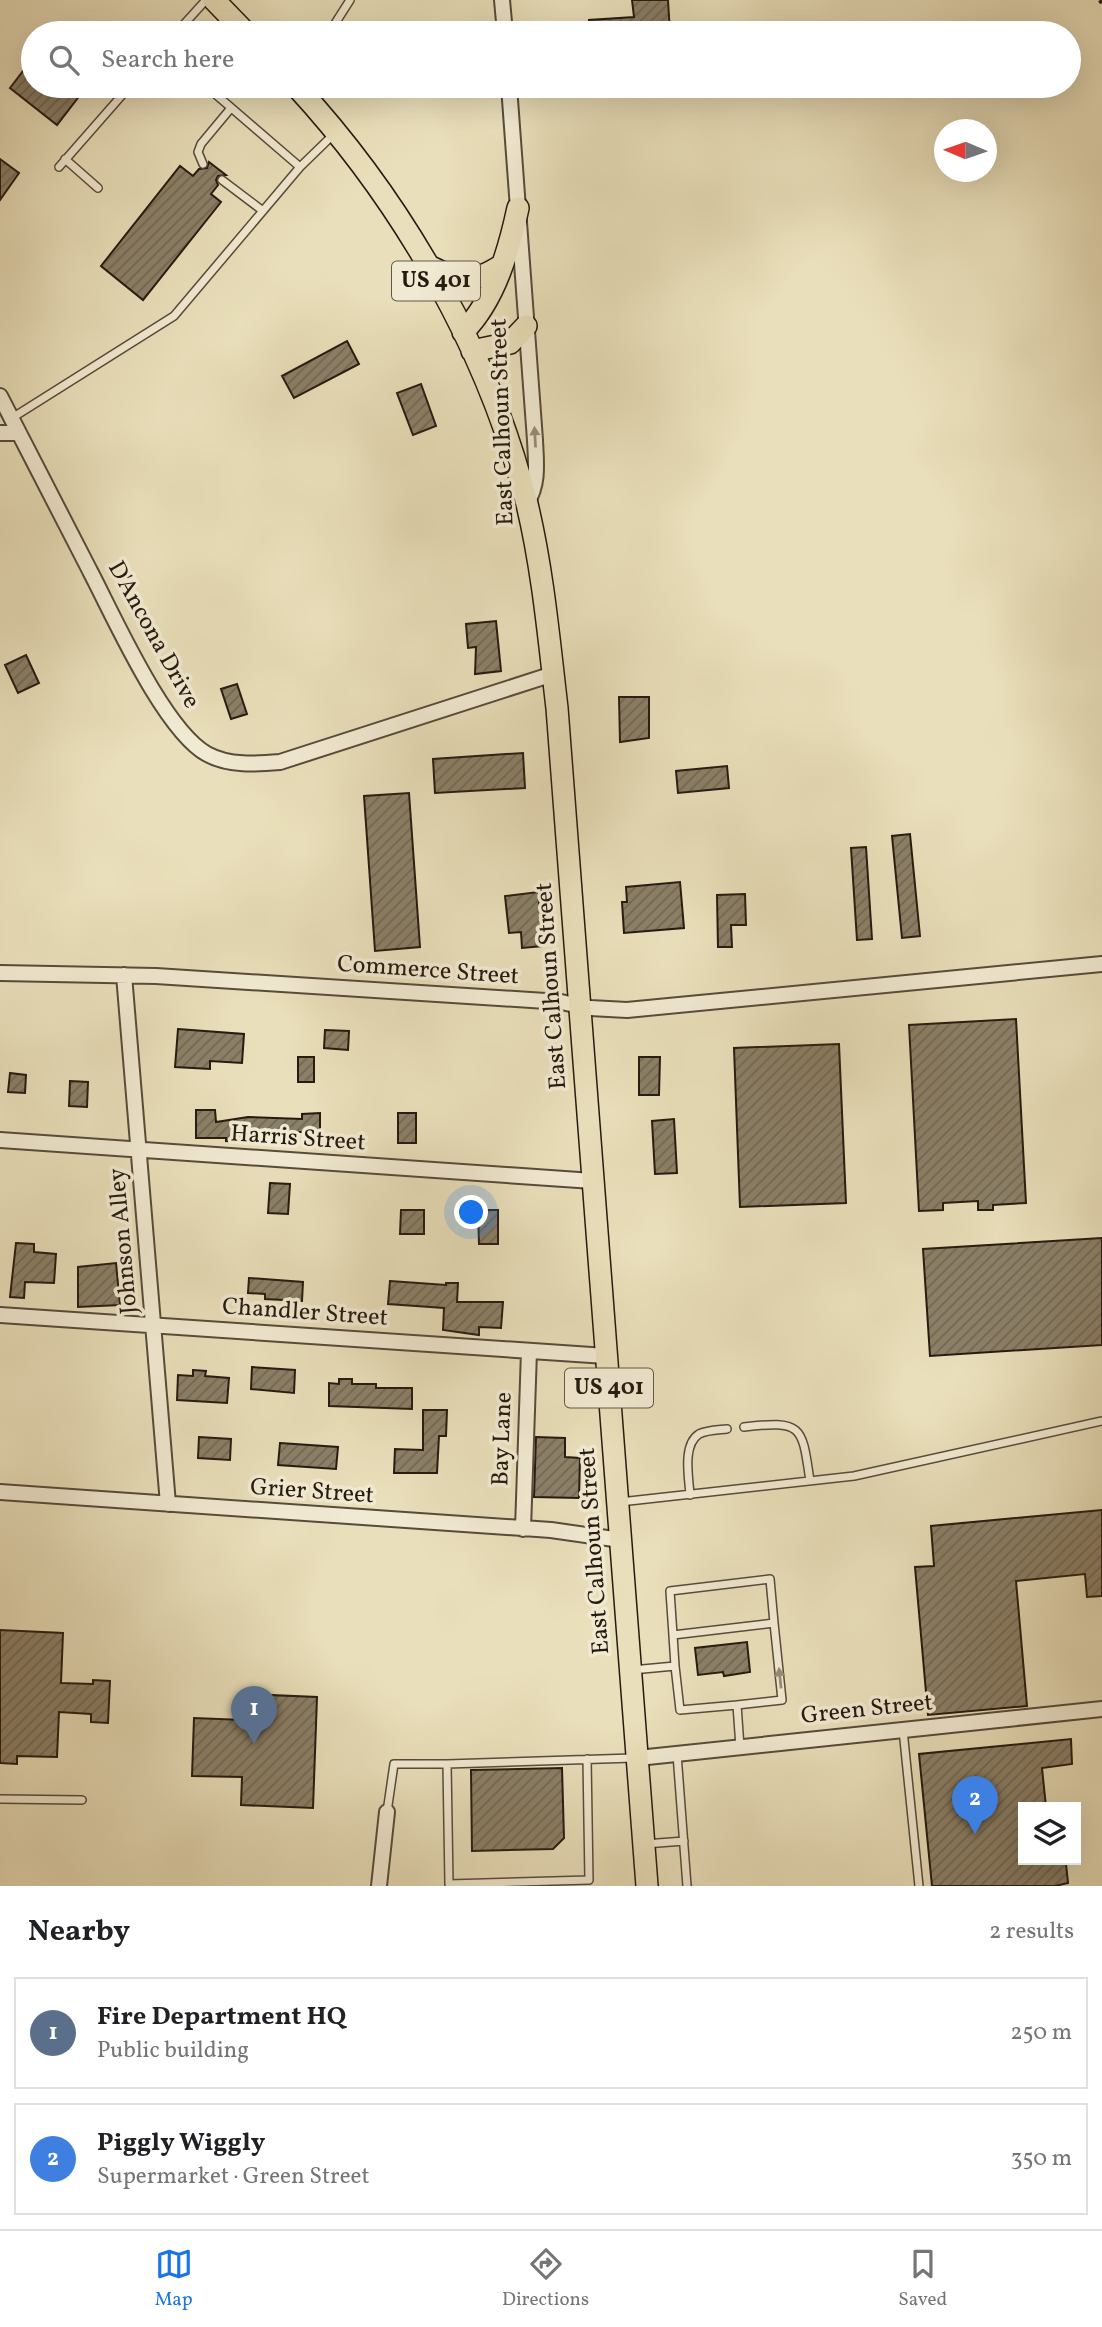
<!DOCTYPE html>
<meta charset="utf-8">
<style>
:root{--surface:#fff;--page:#f2f2f2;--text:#202124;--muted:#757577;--line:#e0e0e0;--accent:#1a73e8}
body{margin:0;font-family:Vollkorn,serif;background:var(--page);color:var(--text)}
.controls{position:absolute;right:21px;bottom:21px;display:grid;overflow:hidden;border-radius:0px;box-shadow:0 7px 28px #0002}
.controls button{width:63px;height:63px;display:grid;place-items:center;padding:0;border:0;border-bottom:2px solid var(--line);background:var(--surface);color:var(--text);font:35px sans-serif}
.compass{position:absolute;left:934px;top:119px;width:63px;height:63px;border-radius:50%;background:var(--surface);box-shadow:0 7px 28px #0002;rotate:272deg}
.you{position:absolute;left:472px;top:1213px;width:24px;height:24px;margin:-18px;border:5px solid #fff;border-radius:50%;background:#1a73e8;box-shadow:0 0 0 10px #1a73e833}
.badge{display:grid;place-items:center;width:46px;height:46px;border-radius:50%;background:var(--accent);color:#fff;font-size:23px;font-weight:700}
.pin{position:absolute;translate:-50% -58px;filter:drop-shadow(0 2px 4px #0008)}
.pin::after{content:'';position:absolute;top:37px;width:24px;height:21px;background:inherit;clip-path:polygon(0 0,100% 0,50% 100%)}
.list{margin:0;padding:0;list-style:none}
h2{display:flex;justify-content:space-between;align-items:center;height:91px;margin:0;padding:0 28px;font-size:30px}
h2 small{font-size:23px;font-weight:400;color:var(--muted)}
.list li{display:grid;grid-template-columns:46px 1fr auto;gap:21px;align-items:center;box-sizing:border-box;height:112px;margin:0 14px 14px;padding:0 14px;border:2px solid var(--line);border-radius:0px}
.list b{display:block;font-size:26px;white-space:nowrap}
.list p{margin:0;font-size:23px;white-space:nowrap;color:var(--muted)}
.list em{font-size:23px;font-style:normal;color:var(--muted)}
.icon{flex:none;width:38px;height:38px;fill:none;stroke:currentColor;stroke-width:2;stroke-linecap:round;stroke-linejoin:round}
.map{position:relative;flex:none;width:1102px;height:1886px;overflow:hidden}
.search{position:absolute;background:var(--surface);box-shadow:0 7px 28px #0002;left:21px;right:21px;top:21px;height:77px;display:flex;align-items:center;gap:18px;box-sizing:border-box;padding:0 24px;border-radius:38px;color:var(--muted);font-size:26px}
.sheet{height:343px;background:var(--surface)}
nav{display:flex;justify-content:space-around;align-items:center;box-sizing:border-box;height:98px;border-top:2px solid var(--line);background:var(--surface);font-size:19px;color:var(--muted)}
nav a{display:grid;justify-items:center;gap:4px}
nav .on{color:var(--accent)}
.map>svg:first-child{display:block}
.building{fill:url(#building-hatch);stroke:#261a10;stroke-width:2}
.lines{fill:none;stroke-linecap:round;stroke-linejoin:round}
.service-casing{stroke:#574b3a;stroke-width:10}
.minor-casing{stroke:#574b3a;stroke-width:18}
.primary-casing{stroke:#261a10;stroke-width:24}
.service{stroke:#f1ead2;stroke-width:7}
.minor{stroke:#f1ead2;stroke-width:14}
.primary{stroke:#e9dfba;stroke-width:21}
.rail{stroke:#261a10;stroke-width:4.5;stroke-dasharray:12 12;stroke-linecap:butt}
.oneway{fill:#968c7b}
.labels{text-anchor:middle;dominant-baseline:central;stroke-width:7;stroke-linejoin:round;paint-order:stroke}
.shield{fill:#f1ead2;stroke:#63584a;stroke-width:2}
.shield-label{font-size:23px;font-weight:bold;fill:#261a10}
.street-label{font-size:24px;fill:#261a10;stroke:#f1ead2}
</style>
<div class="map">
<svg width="1102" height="1886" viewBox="0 0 1102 1886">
<defs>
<pattern id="building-hatch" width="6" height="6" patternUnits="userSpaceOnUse" patternTransform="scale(1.75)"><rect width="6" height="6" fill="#8b8068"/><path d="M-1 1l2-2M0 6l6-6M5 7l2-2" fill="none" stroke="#716854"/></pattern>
</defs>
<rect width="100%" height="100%" fill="#e9dfba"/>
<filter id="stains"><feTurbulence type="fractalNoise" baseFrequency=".00286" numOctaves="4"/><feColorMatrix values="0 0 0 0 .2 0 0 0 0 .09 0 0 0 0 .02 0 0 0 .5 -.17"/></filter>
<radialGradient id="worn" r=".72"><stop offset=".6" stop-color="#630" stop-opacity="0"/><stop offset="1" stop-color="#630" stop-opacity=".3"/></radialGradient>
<path class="building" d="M632 0H668L670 33H590L589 20 634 17Z
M33 58V86H87L57 125 10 88Z
M0 159 19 173 0 200Z
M209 162 226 175 218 176 216 180 218 185 211 194 221 202 143 300 101 266 180 166 193 176 199 169 207 168Z
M347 341 359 364 294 398 282 376Z
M421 384 436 426 413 435 397 393Z
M496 621 501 671 475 674 476 647 468 648 466 624Z
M26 655 39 683 18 693 5 665Z
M237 684 247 714 231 719 221 689Z
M619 697H649V738L620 742Z
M523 753 525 788 435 793 433 759Z
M727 766 729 788 678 793 676 771Z
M409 793 420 947 375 951 364 796Z
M910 834 920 936 902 938 892 836Z
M866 847 872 939 857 940 851 848Z
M680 882 684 928 624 933 622 902H627L626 887Z
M538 892 543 946 522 948 521 932 509 933 505 896Z
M745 894 746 925H731L732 947H718L717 895Z
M1016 1019 1026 1203 993 1205V1210H978V1201L943 1203V1210L919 1211 909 1025Z
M178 1029 244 1034 242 1063 210 1061V1069L175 1067Z
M325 1030 349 1031 348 1050 324 1048Z
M839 1044 846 1203 740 1207 734 1048Z
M298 1057H314V1082H298Z
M639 1057H660L659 1095H639Z
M10 1073 26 1075 25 1093 8 1092Z
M70 1081 88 1082 87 1107 69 1106Z
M196 1110H215L216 1122 248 1117 302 1119V1114L320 1113V1132H284V1145L226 1141V1138H196Z
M398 1113H416V1143H398Z
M674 1119 677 1173 655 1174 652 1121Z
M270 1183 290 1184 288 1214 268 1213Z
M401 1210H424V1234H400Z
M478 1210H498V1244H479Z
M1102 1238V1345L930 1356 923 1249Z
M16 1243 34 1244V1252L56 1254 54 1283 25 1282 24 1298 10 1297Z
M116 1263 120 1305 78 1307V1267Z
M249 1278 303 1282 302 1301 265 1299V1294L248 1293Z
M390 1281 446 1285V1283H458L457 1302H503L501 1328 479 1327V1335L443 1330 444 1308 388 1304Z
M252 1367 295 1370 294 1393 251 1389Z
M193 1370 206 1371 205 1376 229 1378 227 1403 177 1400 178 1375 193 1376Z
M339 1379H352V1384H376V1388H412V1409L329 1406V1383L339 1384Z
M423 1410H447L446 1436H439L437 1473H394L395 1449 423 1450Z
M199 1437 231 1439 230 1460 198 1458Z
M536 1437 565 1438V1457L580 1458 579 1498 534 1497Z
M280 1443 338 1447 336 1469 278 1465Z
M1102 1510V1596L1087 1597 1085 1574 1016 1581 1027 1706 928 1715 915 1567 934 1566 931 1526Z
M0 1630 63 1633 61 1683 93 1684V1680L110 1681 108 1723 91 1722V1714L59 1712 57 1757 17 1756V1764L0 1763Z
M747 1642 750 1672 724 1676 723 1672 698 1675 695 1648Z
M245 1694 317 1697 313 1808 241 1805 242 1777 192 1776 194 1718 244 1720Z
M1071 1739 1072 1764 1042 1768 1046 1807H1023V1860H1052V1864H1066L1068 1883 1055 1886H932L919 1754Z
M562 1768 564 1838 553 1849 472 1851 471 1770Z"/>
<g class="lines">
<defs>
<path id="service" d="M176 33 206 0
M329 33 350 0
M206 86 300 167 335 133
M65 159 98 188
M203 164 198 152 201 144 231 108
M59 167 130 86
M222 180 263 211
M12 418 174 316 300 167
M744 1427C803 1420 802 1426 810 1481
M690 1495C689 1478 682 1445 699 1434 707 1430 718 1430 727 1429
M620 1502 854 1476 1102 1421
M673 1635 670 1591 770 1579 774 1623
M675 1666 673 1635 774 1623 782 1700 737 1705
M632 1670 675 1666 680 1710 737 1705 740 1747
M903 1730 919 1886
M677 1754 687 1886
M587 1759 589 1880 449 1884 447 1764 633 1758
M0 1799 82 1800
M387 1812 394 1764H447
M645 1844 684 1841"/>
<path id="minor" d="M502 0 505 33
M509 86 535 440C536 463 539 483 527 503
M0 396C30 455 60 513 90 571 114 617 164 730 207 754 229 766 256 764 280 762L553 674
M0 433H19
M0 973 156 976 561 1002 590 1008 627 1010 1102 964
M124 975 168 1504
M0 1140 593 1181
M0 1315 606 1356
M0 1492 551 1530 621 1540
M523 1529 529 1351
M638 1758 1102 1709
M379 1886 387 1812"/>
<path id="primary" d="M214 0 246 33
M296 86C402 201 489 351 527 504 543 571 549 640 557 708L647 1886
M427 265C460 282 471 285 502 265
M463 332C495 300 509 250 518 208
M472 351 510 343 526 326"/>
</defs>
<use href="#service" class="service-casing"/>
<use href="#minor" class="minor-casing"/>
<use href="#primary" class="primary-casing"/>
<use href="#service" class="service"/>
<use href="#minor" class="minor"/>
<use href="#primary" class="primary"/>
<path class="rail" d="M1100 0 1102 3"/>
</g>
<defs><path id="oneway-solid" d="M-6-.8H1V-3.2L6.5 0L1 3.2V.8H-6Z" transform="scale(1.75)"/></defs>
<g class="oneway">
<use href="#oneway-solid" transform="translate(535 437) rotate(-93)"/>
<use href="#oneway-solid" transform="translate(780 1678) rotate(-96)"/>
</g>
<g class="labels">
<g class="shield">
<rect x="392" y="261.5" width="88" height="39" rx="5"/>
<rect x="565" y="1368.5" width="88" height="39" rx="5"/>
</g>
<g class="shield-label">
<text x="436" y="281">US 401</text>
<text x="609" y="1388">US 401</text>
</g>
<g class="street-label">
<text transform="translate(503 422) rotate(-92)">East Calhoun Street</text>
<text transform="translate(153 635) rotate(61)">D'Ancona Drive</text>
<text transform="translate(428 971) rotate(4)">Commerce Street</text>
<text transform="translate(552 986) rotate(-94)">East Calhoun Street</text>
<text transform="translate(298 1139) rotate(4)">Harris Street</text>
<text transform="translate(124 1241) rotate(-95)">Johnson Alley</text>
<text transform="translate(305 1313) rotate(4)">Chandler Street</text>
<text transform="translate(503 1439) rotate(-88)">Bay Lane</text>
<text transform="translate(312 1492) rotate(4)">Grier Street</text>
<text transform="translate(595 1551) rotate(-94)">East Calhoun Street</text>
<text transform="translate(867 1710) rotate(-6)">Green Street</text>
</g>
</g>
<rect width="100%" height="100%" filter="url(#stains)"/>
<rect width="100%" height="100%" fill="url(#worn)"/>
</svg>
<div class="controls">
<button><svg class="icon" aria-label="layers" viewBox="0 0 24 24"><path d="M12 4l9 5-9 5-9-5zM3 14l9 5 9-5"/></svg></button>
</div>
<svg class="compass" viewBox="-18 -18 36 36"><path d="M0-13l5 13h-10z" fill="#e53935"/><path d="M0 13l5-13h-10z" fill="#757577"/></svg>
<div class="you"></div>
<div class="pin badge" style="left:254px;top:1744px;background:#5c6f8a">1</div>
<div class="pin badge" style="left:975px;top:1834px;background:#3f7fe0">2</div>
<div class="search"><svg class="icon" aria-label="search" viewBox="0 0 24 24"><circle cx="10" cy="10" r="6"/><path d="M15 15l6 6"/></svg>Search here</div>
</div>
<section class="sheet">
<h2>Nearby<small>2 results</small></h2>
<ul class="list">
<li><span class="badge" style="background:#5c6f8a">1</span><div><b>Fire Department HQ</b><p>Public building</p></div><em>250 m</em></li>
<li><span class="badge" style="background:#3f7fe0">2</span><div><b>Piggly Wiggly</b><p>Supermarket · Green Street</p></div><em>350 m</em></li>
</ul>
</section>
<nav>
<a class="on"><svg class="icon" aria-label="map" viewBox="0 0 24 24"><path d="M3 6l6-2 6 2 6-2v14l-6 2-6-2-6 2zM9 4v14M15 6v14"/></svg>Map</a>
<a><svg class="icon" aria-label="directions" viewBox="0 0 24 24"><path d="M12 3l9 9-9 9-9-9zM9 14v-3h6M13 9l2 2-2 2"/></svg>Directions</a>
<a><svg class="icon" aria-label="saved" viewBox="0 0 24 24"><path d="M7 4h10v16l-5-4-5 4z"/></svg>Saved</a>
</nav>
